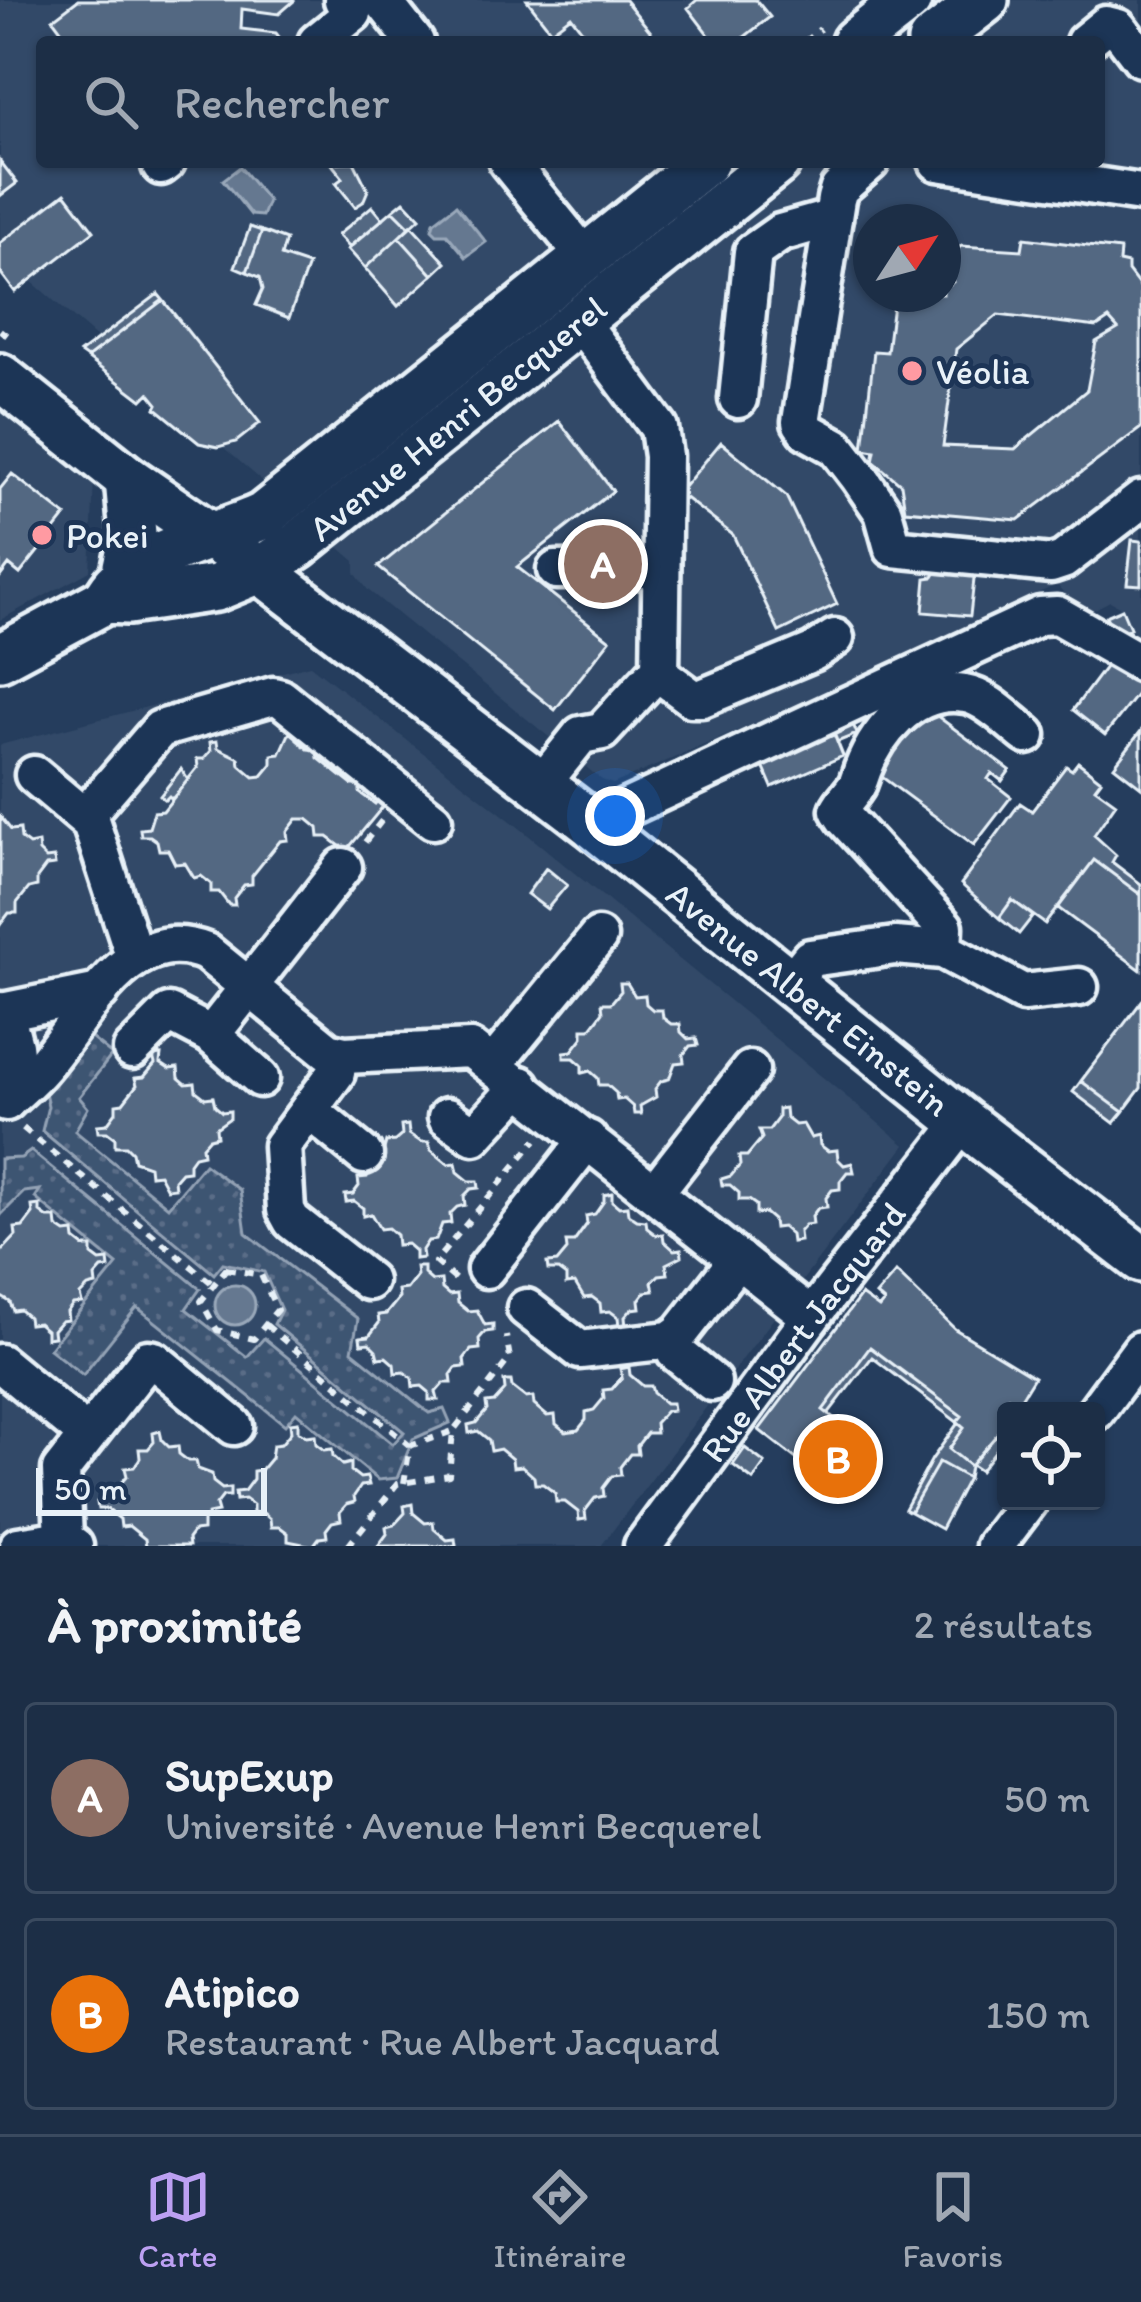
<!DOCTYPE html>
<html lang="fr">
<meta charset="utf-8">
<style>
:root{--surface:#1c2e46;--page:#25364d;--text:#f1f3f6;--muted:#a0a8b3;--line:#3a4a5f;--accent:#bca0f2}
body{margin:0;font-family:Itim,sans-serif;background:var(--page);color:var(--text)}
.controls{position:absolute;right:36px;bottom:36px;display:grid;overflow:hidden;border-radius:12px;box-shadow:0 3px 9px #0004}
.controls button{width:108px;height:108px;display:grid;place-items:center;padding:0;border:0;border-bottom:3px solid var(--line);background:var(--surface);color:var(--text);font:60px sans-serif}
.compass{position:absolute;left:853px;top:204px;width:108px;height:108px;border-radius:50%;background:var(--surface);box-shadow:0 3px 9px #0004;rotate:54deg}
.scale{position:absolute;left:36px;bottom:30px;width:231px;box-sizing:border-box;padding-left:12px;border:6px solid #e8f1f8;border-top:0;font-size:33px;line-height:42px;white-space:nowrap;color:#e8f1f8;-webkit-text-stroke:9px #1d3557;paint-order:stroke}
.you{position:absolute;left:615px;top:816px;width:42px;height:42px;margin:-30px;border:9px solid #fff;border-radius:50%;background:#1a73e8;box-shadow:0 0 0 18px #1a73e833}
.badge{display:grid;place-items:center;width:78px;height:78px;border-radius:50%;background:var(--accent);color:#fff;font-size:39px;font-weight:700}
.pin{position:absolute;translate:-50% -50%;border:6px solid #fff;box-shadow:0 3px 12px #0006}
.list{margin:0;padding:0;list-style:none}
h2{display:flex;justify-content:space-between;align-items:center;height:156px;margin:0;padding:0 48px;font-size:51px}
h2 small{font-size:39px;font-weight:400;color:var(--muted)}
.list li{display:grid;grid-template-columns:78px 1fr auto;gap:36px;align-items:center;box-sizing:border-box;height:192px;margin:0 24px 24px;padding:0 24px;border:3px solid var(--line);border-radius:12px}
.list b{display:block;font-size:45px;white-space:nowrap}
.list p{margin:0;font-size:39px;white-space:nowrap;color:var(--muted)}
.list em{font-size:39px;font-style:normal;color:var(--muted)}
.icon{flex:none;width:66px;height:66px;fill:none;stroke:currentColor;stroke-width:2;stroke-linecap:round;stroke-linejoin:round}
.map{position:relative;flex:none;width:1141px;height:1546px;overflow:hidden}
.search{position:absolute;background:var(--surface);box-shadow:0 3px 9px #0004;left:36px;right:36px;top:36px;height:132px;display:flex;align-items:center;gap:30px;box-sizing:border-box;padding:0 42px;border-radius:12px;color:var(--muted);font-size:45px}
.sheet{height:588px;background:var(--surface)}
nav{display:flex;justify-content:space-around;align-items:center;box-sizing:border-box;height:168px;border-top:3px solid var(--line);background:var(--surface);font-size:33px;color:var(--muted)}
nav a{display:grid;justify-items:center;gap:6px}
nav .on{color:var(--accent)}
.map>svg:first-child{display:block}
.built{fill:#334a68;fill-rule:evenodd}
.grass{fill:url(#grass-dots);stroke:#93a2b5;stroke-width:3}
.water{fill:#657890;stroke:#99a8ba;stroke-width:3}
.building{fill:#536782;stroke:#e8f1f8;stroke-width:3;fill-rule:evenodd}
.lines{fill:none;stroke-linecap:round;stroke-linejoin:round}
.minor-casing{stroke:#e8f1f8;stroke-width:45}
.major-casing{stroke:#e8f1f8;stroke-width:54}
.path{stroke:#e8f1f8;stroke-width:6;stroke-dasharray:9 9;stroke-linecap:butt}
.minor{stroke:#1d3557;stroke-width:36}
.major{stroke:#1d3557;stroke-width:45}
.poi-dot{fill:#ff9aa2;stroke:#1d3557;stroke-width:4.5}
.labels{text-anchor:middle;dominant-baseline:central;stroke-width:10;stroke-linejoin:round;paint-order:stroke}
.poi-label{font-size:36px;fill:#e8f1f8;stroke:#1d3557;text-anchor:start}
.street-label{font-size:36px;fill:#e8f1f8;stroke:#1d3557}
</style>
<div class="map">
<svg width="1141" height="1546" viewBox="0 0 1141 1546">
<defs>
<pattern id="grass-dots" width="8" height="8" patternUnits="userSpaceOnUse" patternTransform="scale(3)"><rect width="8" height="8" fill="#3e5472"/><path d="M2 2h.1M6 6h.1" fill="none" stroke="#5a6d87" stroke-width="1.8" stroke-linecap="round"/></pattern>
</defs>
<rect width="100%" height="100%" fill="#253d5d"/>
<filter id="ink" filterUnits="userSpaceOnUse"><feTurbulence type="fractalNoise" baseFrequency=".00833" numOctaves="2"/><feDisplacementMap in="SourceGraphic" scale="24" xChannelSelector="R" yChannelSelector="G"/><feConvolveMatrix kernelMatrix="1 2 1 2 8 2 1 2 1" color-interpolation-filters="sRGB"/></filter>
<g filter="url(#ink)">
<path class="built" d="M0 0H1141V638L1135 636 1119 606 1110 601 1083 615 1057 585 1012 604 1005 616 613 784 602 780 368 590 355 573V561L0 254ZM42 42H1099V162H42ZM871 222H943V294H871Z
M0 403 94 477 90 571 0 620Z
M310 665 516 825 905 1145 601 1546H0V745Z"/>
<path class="grass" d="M86 1034 112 1055 79 1097 88 1108 75 1131 168 1207 204 1164 240 1190 246 1233 358 1319 352 1351 429 1413 444 1409 450 1423 413 1439 397 1478 378 1480 296 1412 285 1425 137 1307 83 1375 49 1349 117 1265 35 1198 40 1190 24 1192 0 1216V1159L21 1158 31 1151 200 1289 186 1309 247 1357 264 1338 393 1444 404 1432 274 1324 281 1310 264 1272 223 1263 214 1274 42 1131 48 1106 45 1092 76 1056 73 1049Z"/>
<path class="water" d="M240 167 268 201 262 216 251 215 223 180Z
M456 205 486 242 466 257 447 234H437L432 229 434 222Z
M215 1305a20 20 0 1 1 40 0a20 20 0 1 1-40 0Z"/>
<path class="building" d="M78 0H293L294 1 279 14 242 9 241 29 276 33 283 42H70L53 19Z
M527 0H625L659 42H591L571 16 551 31Z
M697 0H756L770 17 738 42H714L688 8Z
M0 161 17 183 0 196Z
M354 162 368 190 363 202 355 207 336 183 343 178 331 163Z
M65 193 94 231 15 292 0 272V243Z
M404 201 420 218 410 227 393 210Z
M372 206 383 219 349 247 338 235Z
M393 210 410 227 365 268 348 249Z
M411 225 446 263 433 275 399 237Z
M250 227 262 231 247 272 235 267Z
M262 231 286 240 281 256 308 265 289 318 256 305 263 289 260 277 247 272Z
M399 237 433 275 398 306 365 268Z
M1024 238 1120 250 1119 262 1128 264V271L1141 288V428L1018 520 905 510 901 484 873 461 875 451 863 449 874 351 887 352 893 304 900 294H943V276L950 284 953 282 947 266 949 257 961 246 1022 250ZM998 315 1097 327 1109 319 1118 329 1096 342 1087 390 1015 449 943 446 956 349Z
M158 294 163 300 87 358 80 353Z
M163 300 260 423 236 442 218 447 199 443 156 408 158 404 149 393 142 400 87 358Z
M559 421 613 491 517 567 610 640 555 710 378 567Z
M721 442 786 496 837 604 779 632 733 535 679 493Z
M12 474 66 516 20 574 9 565 0 577V489Z
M1132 540 1141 541V585L1127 584Z
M939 567 975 570 970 616 923 612 926 578 933 577Z
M1122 609 1130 628 1114 635 1106 616Z
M1111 659 1141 682V689L1105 735 1073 710Z
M925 707 1010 770 1002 781 992 773 988 779 1011 797 974 845 875 772Z
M850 717 857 734 837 742 831 726Z
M831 726 843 756 772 787 759 757Z
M1141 731V787L1114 766Z
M296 732 297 740 308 749 317 750 318 758 352 785H360V793L375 804 379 799 385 804 342 856 337 850 340 846 328 837H319L318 828 307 819H297L287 832 288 840 280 841 252 876V884L244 885 234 898 235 905H229L219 892H211V884L201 876 194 878 185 863 175 864 168 850H159L157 841 150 836H141L140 829 149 828 154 812 163 811 198 767 197 759H204L211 751 210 742 217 741 218 748 239 758 240 765 254 777 262 776 272 764V755L280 754 289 734Z
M1078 762 1101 780 1095 788 1116 803 1094 835 1116 855 1112 862 1141 884V895L1094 860 1045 924 1012 900 999 918 961 884 1020 803 1032 811 1066 766 1072 770Z
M181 769 188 780 172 799 169 796 165 800 160 796Z
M0 816 11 830 20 829 21 839 29 845 38 843 39 852 46 859 54 858 55 865 46 866 37 878V886L29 888 17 903V913H9L0 925Z
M1094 860 1141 895V970L1058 908Z
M546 868 567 885 547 909 527 894Z
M1012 900 1033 916 1019 934 999 918Z
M620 983H627L635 996 645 995 646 1004 653 1010H662L663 1018 671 1024H680L681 1032 688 1039 696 1038 698 1045 690 1046 683 1055 684 1062 675 1063 669 1079 661 1081 655 1089 656 1097 640 1106 641 1114H634L633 1107 624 1099 617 1100 616 1093 607 1085H599L598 1078 590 1071 582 1073V1065L574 1058H564V1052L572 1051 583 1037V1029H590L603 1012 602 1003H611L621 991Z
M1141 1002V1088L1123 1112 1081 1081Z
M161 1055 160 1063 169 1069 178 1068 179 1078 186 1084 195 1083 196 1091 205 1098 213 1097 215 1106 222 1112 230 1111V1118L216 1128 217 1136 209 1138 202 1146 203 1154 194 1156 189 1163V1171L181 1172 174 1180 175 1188 167 1189 159 1174 150 1175 149 1166 134 1161 132 1152 126 1146H115V1138L107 1132H98L97 1125 107 1124 116 1112V1104L123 1103 137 1085 135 1078 144 1077 155 1064 153 1056Z
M1081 1081 1123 1112 1114 1123 1073 1092Z
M785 1108 786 1118 795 1125 803 1124 811 1138 819 1136 820 1145 828 1151 837 1150 838 1159 844 1165 852 1163 854 1172H847L840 1181V1189L832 1190 826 1198 827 1207 818 1208 812 1216 813 1224 805 1225 799 1232 800 1241 792 1242 791 1235 782 1227 774 1228 773 1220 765 1213 756 1214V1205L749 1200H739V1193L730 1185H722L721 1179 731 1176 740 1165 739 1156H747L762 1138 759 1130H769L778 1118V1109Z
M408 1125 409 1134 421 1142H429L431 1150 448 1164 456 1163 458 1172 469 1181H478L479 1188 471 1189 464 1196 465 1205 457 1207 450 1214 451 1223 442 1224 436 1240 428 1241 422 1250 423 1258 415 1259V1251L407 1244 397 1245 396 1235 388 1228 380 1229 371 1214 363 1216V1208L354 1201 346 1202 345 1195 353 1194 359 1186 358 1178 367 1177 373 1161 381 1160 386 1142 395 1141 402 1135 401 1126Z
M612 1193V1201L619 1207 627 1206 628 1214 637 1220 646 1221 647 1228 656 1235 663 1234 664 1241 674 1250 681 1249 682 1256 666 1264 668 1274 659 1275 652 1282 654 1291 645 1292 639 1300 640 1308 632 1309 625 1317 626 1327H619L618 1317 610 1311 601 1312 600 1303 592 1297 584 1298 575 1283 566 1284V1276L558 1270H548L547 1263 557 1262 567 1250 566 1242H574L587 1224 586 1216 595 1214 604 1201V1195Z
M40 1205V1212L48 1218H56L57 1227 66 1233 74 1232 75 1240 84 1247H92V1255L100 1261 108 1260 109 1268 102 1269 95 1277 96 1285 88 1287 80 1295 82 1303 73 1304 67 1312 68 1320 61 1321 53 1330 54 1337 46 1338V1330L38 1323 29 1324 28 1317 20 1310 13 1311 10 1302 0 1296V1253L16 1236 15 1228 23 1227 33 1214 32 1206Z
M416 1267H424V1274L432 1281 441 1280 442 1289 449 1295 457 1294 458 1303 468 1311 477 1310 485 1325 493 1324V1331L485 1332 479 1339 480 1349 471 1350 464 1359 465 1367 456 1368 451 1375 452 1383H444L436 1392 438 1400H429V1392L422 1386 413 1387 412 1378 404 1372 395 1373 394 1364 386 1357 378 1358 376 1350 369 1343 361 1344 360 1337 369 1336 379 1323 378 1315 386 1314 399 1298 398 1290 407 1289 417 1276Z
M896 1272 955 1329 1034 1377 1018 1403 1008 1397 1003 1403 1013 1411H1006V1424L970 1466 949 1449 964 1428 957 1422 962 1416 870 1347 823 1410 879 1452 845 1497 759 1430 861 1295 879 1308 884 1302 876 1295Z
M870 1347 962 1416 957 1422 872 1357 828 1414 823 1410Z
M629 1367 630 1375 643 1386H651L653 1393 665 1403H672L673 1410 666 1411 655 1423 656 1433H647L637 1446 638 1454H630L620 1467 621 1475 612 1476 603 1488 604 1496 595 1498 585 1511 586 1519 579 1520 578 1512 565 1502H556L555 1493 543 1484H535L534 1477 522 1466 513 1467 512 1459 500 1449 491 1451 489 1440 478 1431 469 1433 468 1425 476 1423 487 1410 486 1403 494 1402 505 1390 504 1381H511L512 1387 526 1398 533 1397 534 1405 547 1416 555 1415 556 1424 566 1432 578 1430 586 1420V1412L594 1410 604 1398 603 1390 612 1389 622 1377 620 1369Z
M298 1422V1431L306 1436 315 1435 316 1444 324 1450 332 1449 333 1456 343 1465 351 1463V1471L360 1478 367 1477 369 1485 361 1486 354 1496 355 1502 347 1504 340 1512 341 1520 332 1522 326 1530 327 1537 319 1538 313 1546 288 1541V1533L280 1527H271L270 1519 262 1512 253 1513V1505L245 1499 236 1500 235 1492 244 1491 253 1479V1471L261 1470 271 1458 273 1445 281 1444 291 1432 290 1423Z
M958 1423 964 1428 949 1449 970 1466 968 1478 939 1462 910 1512 905 1509 932 1459Z
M1006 1424V1437L980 1471 971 1465Z
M160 1431 162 1440 169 1447 178 1446 179 1454 188 1461H196L198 1469 212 1474 213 1482 222 1489 230 1488V1496H223L216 1505 218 1512 208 1514 203 1521V1530L194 1531 188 1539 189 1546H146L145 1539 129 1526 121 1527 120 1519 107 1509H98L97 1502 106 1501 112 1494 110 1486 119 1485 127 1476 125 1468 134 1467 140 1458 139 1449H148L154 1442 153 1433Z
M745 1448 765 1463 753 1480 733 1465Z
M939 1462 968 1478 941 1529 910 1512Z
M412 1504 413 1513 425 1523 433 1522 434 1529 447 1540 455 1539 456 1546H378L387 1534 386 1527 394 1525 405 1513 404 1506Z"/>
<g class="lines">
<defs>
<g id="minor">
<path d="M382 0 415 42"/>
<path d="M317 42 353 13 343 0"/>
<path d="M1085 42 1106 25 1118 28 1141 58"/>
<path d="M508 162 586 258"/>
<path d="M870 162 839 189 836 199 801 422 807 431 836 447 859 477 883 512 893 548 1051 564 1063 560 1141 500"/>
<path d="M938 162 1141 193"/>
<path d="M161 166 166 162"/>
<path d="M578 319 659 428 663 456 660 674 692 698H702L813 652 835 638"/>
<path d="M738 399 753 252 780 233 833 218"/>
<path d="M556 570 661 569"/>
<path d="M34 775 91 823 135 958"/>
<path d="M540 786 581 735 602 731 653 676 660 674"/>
<path d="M85 816 160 729 273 696 281 698 433 820"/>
<path d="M592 824 1040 616 1057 615 1141 663"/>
<path d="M943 950 944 927 845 819 839 810C844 799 856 791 859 780 873 736 912 685 965 694 986 697 1010 722 1027 735"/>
<path d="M790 983 810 958 895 946 943 950 1023 993 1079 987"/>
<path d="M0 1011C19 1042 20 1069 6 1102"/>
<path d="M2 1012 100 992"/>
<path d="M211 1035 343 867"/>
<path d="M132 1050 169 1013 211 1035 260 1078"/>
<path d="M338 1054 336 1073 282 1146 286 1210 292 1221 368 1281"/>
<path d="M494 1064 598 937"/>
<path d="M7 1101C18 1090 31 1080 41 1068 84 1020 126 920 206 952L328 1051 344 1055 471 1049 811 1317"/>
<path d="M309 1110 364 1155"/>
<path d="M447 1117 474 1136 521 1085"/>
<path d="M655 1192 750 1070"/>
<path d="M486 1269 588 1139"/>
<path d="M526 1308 580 1350 670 1340 681 1332 738 1259"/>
<path d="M670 1340 675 1352 712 1382"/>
<path d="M0 1363 86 1434"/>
<path d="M1096 1411 1141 1350"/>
<path d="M18 1546 64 1539"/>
<path d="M74 1546 64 1539 61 1470 148 1359 154 1360 234 1426"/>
<path id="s1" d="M643 1546 811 1317 963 1122"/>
<path d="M995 1546 1029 1501"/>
</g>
<g id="major">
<path d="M855 42 908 0"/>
<path d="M931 42 985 0"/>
<path id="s2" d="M0 377 128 479 260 570 592 824 963 1122 1141 1259"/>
<path d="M124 576 133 534 128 479"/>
<path d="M106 600C128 553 218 538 263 516L705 162"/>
<path id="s3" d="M0 657 106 600 128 601 216 588 260 570 298 545 777 162"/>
</g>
</defs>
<use href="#minor" class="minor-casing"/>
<use href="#major" class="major-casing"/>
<path class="path" d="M804 42 820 29
M0 330 14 341
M365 842 383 819
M23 1128 213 1284
M226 1269 261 1275 277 1310 254 1339 217 1330 201 1301Z
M455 1279 435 1262 536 1140
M266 1325 410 1446
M404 1483 410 1446 453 1431
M348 1546 397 1484 449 1475 453 1431 510 1358 506 1336"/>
<use href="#minor" class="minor"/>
<use href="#major" class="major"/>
</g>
</g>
<g class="poi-dot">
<circle cx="912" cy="371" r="12"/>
<circle cx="42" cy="535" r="12"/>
</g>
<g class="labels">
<g class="poi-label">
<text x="936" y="371">Véolia</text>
<text x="66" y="535">Pokei</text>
</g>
<g class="street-label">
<text stroke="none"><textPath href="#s3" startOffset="528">Avenue Henri Becquerel</textPath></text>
<text stroke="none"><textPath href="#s2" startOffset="1020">Avenue Albert Einstein</textPath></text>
<text stroke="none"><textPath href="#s1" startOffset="267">Rue Albert Jacquard</textPath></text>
</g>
</g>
</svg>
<div class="controls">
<button><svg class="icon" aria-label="locate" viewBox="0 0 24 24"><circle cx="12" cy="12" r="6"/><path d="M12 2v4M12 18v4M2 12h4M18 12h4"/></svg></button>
</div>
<svg class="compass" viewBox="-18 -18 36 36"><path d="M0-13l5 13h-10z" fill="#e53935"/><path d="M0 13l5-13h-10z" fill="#a0a8b3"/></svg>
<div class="scale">50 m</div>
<div class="you"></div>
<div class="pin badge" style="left:603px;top:564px;background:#8d6e63">A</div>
<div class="pin badge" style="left:838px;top:1459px;background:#e8710a">B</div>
<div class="search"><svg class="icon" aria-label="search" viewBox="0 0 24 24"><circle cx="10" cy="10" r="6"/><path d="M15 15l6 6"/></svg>Rechercher</div>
</div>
<section class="sheet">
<h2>À proximité<small>2 résultats</small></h2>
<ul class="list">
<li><span class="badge" style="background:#8d6e63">A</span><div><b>SupExup</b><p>Université · Avenue Henri Becquerel</p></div><em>50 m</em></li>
<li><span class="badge" style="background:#e8710a">B</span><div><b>Atipico</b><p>Restaurant · Rue Albert Jacquard</p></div><em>150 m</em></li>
</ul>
</section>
<nav>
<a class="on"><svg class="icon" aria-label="map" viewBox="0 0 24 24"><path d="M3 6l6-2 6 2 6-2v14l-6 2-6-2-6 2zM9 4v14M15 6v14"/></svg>Carte</a>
<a><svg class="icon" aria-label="directions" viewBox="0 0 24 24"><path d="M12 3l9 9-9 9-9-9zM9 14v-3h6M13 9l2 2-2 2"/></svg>Itinéraire</a>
<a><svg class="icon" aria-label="saved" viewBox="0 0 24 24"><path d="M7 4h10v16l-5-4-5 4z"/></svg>Favoris</a>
</nav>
